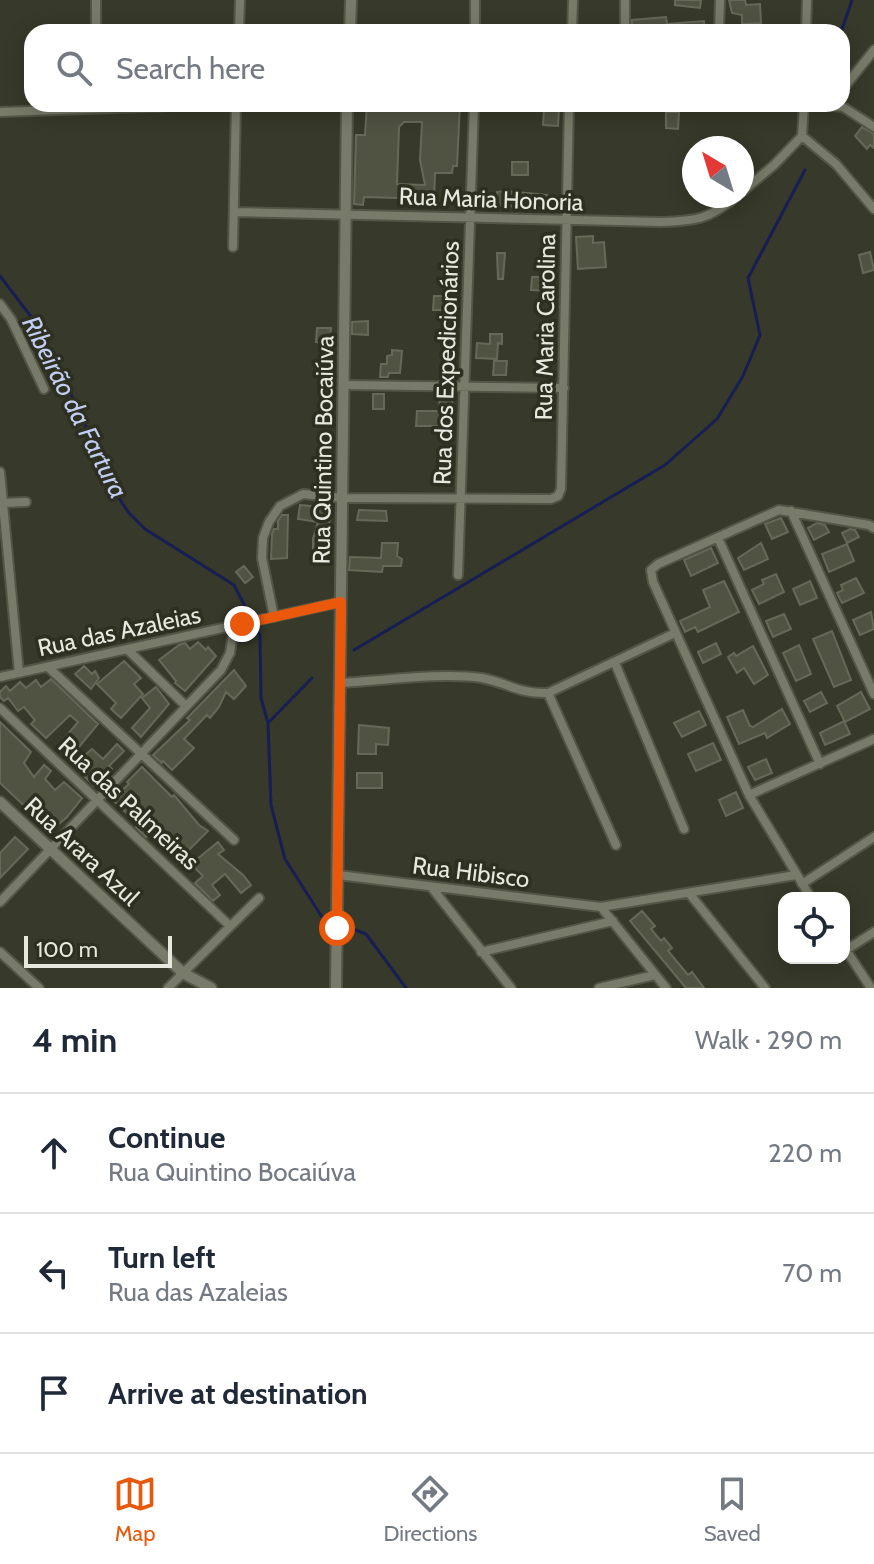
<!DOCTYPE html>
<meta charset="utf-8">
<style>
:root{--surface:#fff;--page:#f2f2f3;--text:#1f2937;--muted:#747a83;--line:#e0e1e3;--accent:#ea580c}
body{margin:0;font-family:Cabin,sans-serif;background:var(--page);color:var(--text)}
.controls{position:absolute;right:24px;bottom:24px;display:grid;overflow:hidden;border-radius:16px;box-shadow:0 4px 20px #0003}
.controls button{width:72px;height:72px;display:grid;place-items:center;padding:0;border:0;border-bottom:2px solid var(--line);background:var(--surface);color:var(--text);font:40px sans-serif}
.compass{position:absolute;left:682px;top:136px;width:72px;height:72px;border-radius:50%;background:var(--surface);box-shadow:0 4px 20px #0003;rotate:322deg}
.scale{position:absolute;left:24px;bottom:20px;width:148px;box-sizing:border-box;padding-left:8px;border:4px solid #e7e9df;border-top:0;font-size:22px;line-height:28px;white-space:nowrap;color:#e7e9df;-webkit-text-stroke:6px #2d2f20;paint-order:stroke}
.stop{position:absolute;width:24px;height:24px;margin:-18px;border:6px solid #ea580c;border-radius:50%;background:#fff}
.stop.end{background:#ea580c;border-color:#fff;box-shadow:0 2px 8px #0008}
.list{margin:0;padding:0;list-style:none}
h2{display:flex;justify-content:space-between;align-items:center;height:104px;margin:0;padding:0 32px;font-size:34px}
h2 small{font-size:26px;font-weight:400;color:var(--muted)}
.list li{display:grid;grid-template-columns:52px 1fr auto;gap:24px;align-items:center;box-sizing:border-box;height:120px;padding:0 32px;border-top:2px solid var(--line)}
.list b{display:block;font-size:30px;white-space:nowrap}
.list p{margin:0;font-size:26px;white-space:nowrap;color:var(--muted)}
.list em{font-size:26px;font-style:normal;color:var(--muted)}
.icon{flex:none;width:44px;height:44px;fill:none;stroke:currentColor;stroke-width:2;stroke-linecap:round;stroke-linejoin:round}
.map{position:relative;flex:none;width:874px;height:988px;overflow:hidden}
.search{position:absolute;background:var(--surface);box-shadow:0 4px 20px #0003;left:24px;right:24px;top:24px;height:88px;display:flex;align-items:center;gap:20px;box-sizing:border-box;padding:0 28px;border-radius:24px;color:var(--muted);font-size:30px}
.sheet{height:464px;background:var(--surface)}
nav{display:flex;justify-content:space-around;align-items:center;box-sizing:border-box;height:112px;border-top:2px solid var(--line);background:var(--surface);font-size:22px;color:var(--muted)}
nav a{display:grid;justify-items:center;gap:4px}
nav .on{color:var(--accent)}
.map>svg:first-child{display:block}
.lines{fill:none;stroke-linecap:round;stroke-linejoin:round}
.stream{stroke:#161e54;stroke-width:3}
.building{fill:#505342;stroke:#676958;stroke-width:2;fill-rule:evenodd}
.minor-casing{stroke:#535547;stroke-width:12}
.tertiary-casing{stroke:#535547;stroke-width:14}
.minor{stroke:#797b6a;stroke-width:8}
.tertiary{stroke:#797b6a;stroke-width:10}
.route{stroke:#ea580c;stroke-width:10}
.labels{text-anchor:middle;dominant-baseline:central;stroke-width:7;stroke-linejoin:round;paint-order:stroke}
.street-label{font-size:24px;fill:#e7e9df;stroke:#2d2f20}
.water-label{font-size:26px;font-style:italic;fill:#c2cef1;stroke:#2d2f20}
</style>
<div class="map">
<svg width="874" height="988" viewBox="0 0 874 988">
<rect width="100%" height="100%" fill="#37392a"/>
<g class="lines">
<path class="stream" d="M841 32 852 0
M0 276 32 318 77 406 114 491 129 513 145 529 234 585 260 636 261 698 268 723 271 805 285 859 322 917 366 934 406 988
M354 650 665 465 717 419 743 376 760 335 748 278 805 170
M268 723 312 678"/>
</g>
<path class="building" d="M675 0H701L700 8 675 5Z
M729 0H745L746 5 760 4 761 23 742 24V15L732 13Z
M666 17 667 24 704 21 705 32H632V20Z
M367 104H460L457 166H453L452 173H435L434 199 364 197 363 205 354 204 356 135H365ZM404 122H422L420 160 425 185 397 184 399 127Z
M544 109 559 110 558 126 543 125Z
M666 112H679L678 129 666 128Z
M862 127 874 134V148L870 145 867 149 855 136Z
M512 162H528V175H512Z
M504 191 547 195 546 209 497 205V192Z
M593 236V243L604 242 606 267 578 269 576 237Z
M870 252 874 270 863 273 859 255Z
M497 253H505L503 279H498Z
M532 277H553L552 291 531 290Z
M434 296H449L448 310H433Z
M368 321V335L352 334V322Z
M317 328H331L330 343 316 342Z
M490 334H502V344L498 343 497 359 476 358 477 343 490 344Z
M392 350 402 351 400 373H389L388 377H380L381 364H387V356L392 355Z
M494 361H507L506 375H493Z
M373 394H384V409H373Z
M440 394 453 395 450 426H416L417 411H439Z
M300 505 332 508 325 543H329V555L313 554V539L318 522 298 519Z
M359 510 386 511 387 521 357 520Z
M282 515H288L287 558 271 559 272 534 274 529H278V521Z
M781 518 788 532 772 539 765 524Z
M817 523 825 525 829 532 814 540 808 528Z
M850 529 855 530 859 537 847 543 842 533Z
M382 543H398L397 556 402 559 401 566H383L382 572 349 570 350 557 381 558Z
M761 543 768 559 744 570 738 558Z
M847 544 854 561 829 572 822 554Z
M711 548 718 563 691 576 684 560Z
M244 566 253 577 245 583 236 572Z
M776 574 784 592 759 604 752 590 764 584 762 580Z
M856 578 864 593 842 603 837 593 843 590 841 585Z
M724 581 739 612 698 632 695 627 685 632 680 621 710 607 703 590Z
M810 581 817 598 800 605 793 589Z
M871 612 874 629 860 635 853 620Z
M784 614 791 629 773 637 766 621Z
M832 631 851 680 834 687 813 639Z
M198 642 206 650 208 647 216 656 185 691 175 683 176 681 159 660 179 645 185 643 190 649Z
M716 643 721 654 703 663 698 652Z
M799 645 811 674 796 681 783 653Z
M753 646 768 675 754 684 744 668 737 673 728 657 734 653 736 656Z
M124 661 141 678 134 684 143 694 121 718 111 709 116 703 97 684Z
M84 666 92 674 95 671 99 678 91 689 75 674Z
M234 670 246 686 234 699 226 692 219 707 210 718 207 715 184 739 194 748 172 770 163 761 162 763 153 755 190 720 187 718Z
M51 679 98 724 69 759 58 746 78 722 70 715 46 738 31 724 35 720 24 707 18 711 8 698 4 701 0 697V692L6 686 10 691 20 682 26 688 36 680 41 687Z
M156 687 169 704 141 737 132 728 150 708 142 698Z
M821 692 827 703 810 712 804 701Z
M861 692 870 709 845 722 837 706Z
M782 709 790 724 767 738 765 733 739 744 727 717 743 710 750 726 753 727Z
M699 711 706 725 682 737 674 723Z
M844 721 850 734 825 745 820 733Z
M0 722 31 752 24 763 34 777 44 765 51 771 45 779 55 790 64 782 82 798 67 817 51 831 0 783Z
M359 725 389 728 388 745 376 744V754H358Z
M713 743 721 760 696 771 688 754Z
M117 744 124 751 109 766 112 769 94 786 73 765 92 749 103 759Z
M766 759 772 773 755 780 748 767Z
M142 767 172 797 174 795 199 825 208 831 177 862 160 842 149 834 146 837 136 827 139 825 112 799 129 784 127 782Z
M357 773H382V788H357Z
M736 792 743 808 726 816 719 800Z
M15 837 28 849 0 878V853Z
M218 842 224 850 218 854 243 875 251 885 241 893 225 874 212 885 220 895 213 901 195 883 203 876 191 864Z
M642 911 655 926 651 929 661 941 664 938 672 948 668 951 688 975 692 972 704 988H686L630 921Z"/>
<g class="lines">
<defs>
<path id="minor" d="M96 0V32
M239 32 240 0
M475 32V0
M572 32 573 0
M625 32V0
M719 32 720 0
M806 32 807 0
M842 90 874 50
M814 104 843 107 874 127
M0 112 232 104
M802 136 836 164 874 209
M802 136 804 104
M742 192 774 165 802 136
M235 212 661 222C696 221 710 219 737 196
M233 247 236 104
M0 304 11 319 44 389
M344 385 564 388
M0 472 19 673
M1 503 26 502
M791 511 874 694
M718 538 820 764
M458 575 474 104
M274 617 262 558 263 538 269 522 280 506 303 494 342 498 551 499 558 496 561 489 569 104
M128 650 186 706
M615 663 684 829
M48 667 234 840
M0 677 341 602
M339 683C382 681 440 672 482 678 508 683 519 694 548 693L675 633
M548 693 616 845
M0 708 230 926
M749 795 874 739
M338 875 601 907 796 875
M802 884 874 837
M432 888 511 988
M689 893 765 988
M811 898 749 795 653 582 651 570 658 564 779 510 869 525 874 528
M0 902 221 670 230 653 234 626
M601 907 666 988
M844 947 871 988
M846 950 874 932
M0 952 39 988
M481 952 613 921
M168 988 259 898
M599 988 655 975"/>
<path id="tertiary" d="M350 32 351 0
M0 802 183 973 211 988
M336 988 347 104"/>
</defs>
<use href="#minor" class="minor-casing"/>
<use href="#tertiary" class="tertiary-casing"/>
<use href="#minor" class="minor"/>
<use href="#tertiary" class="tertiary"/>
</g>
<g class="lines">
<path class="route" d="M242 624 341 602 337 928"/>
</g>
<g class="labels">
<g class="street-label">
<text transform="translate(491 199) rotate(2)">Rua Maria Honoria</text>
<text transform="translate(545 327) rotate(-89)">Rua Maria Carolina</text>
<text transform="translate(446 363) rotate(-88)">Rua dos Expedicionários</text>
<text transform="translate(323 450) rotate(-89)">Rua Quintino Bocaiúva</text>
<text transform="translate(119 631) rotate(-12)">Rua das Azaleias</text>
<text transform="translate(129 803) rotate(43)">Rua das Palmeiras</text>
<text transform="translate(82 851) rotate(43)">Rua Arara Azul</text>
<text transform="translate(471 872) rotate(7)">Rua Hibisco</text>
</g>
<g class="water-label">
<text transform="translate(75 407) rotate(63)">Ribeirão da Fartura</text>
</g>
</g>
</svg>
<div class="controls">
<button><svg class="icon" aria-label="locate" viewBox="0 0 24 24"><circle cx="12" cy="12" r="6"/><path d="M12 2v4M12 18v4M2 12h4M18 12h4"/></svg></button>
</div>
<svg class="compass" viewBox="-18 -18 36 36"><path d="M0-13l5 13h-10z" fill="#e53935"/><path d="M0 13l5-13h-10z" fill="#747a83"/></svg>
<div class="scale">100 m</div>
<div class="stop" style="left:337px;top:928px"></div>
<div class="stop end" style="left:242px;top:624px"></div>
<div class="search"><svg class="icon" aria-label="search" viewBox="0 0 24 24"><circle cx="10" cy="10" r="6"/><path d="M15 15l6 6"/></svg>Search here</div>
</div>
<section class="sheet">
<h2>4 min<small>Walk · 290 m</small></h2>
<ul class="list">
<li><svg class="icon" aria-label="ahead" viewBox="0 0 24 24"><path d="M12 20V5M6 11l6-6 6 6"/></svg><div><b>Continue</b><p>Rua Quintino Bocaiúva</p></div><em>220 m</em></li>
<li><svg class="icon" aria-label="left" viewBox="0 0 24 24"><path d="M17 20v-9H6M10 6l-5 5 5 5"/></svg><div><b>Turn left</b><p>Rua das Azaleias</p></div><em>70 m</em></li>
<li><svg class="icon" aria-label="arrive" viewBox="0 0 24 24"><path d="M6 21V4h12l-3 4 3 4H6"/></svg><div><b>Arrive at destination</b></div></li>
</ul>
</section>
<nav>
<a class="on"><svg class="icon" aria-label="map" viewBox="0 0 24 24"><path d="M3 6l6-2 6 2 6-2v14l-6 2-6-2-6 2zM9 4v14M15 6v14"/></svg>Map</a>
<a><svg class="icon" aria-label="directions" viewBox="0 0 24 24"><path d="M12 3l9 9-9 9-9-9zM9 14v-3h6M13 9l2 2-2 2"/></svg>Directions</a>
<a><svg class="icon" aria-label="saved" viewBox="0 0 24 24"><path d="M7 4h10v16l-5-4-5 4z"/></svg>Saved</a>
</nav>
